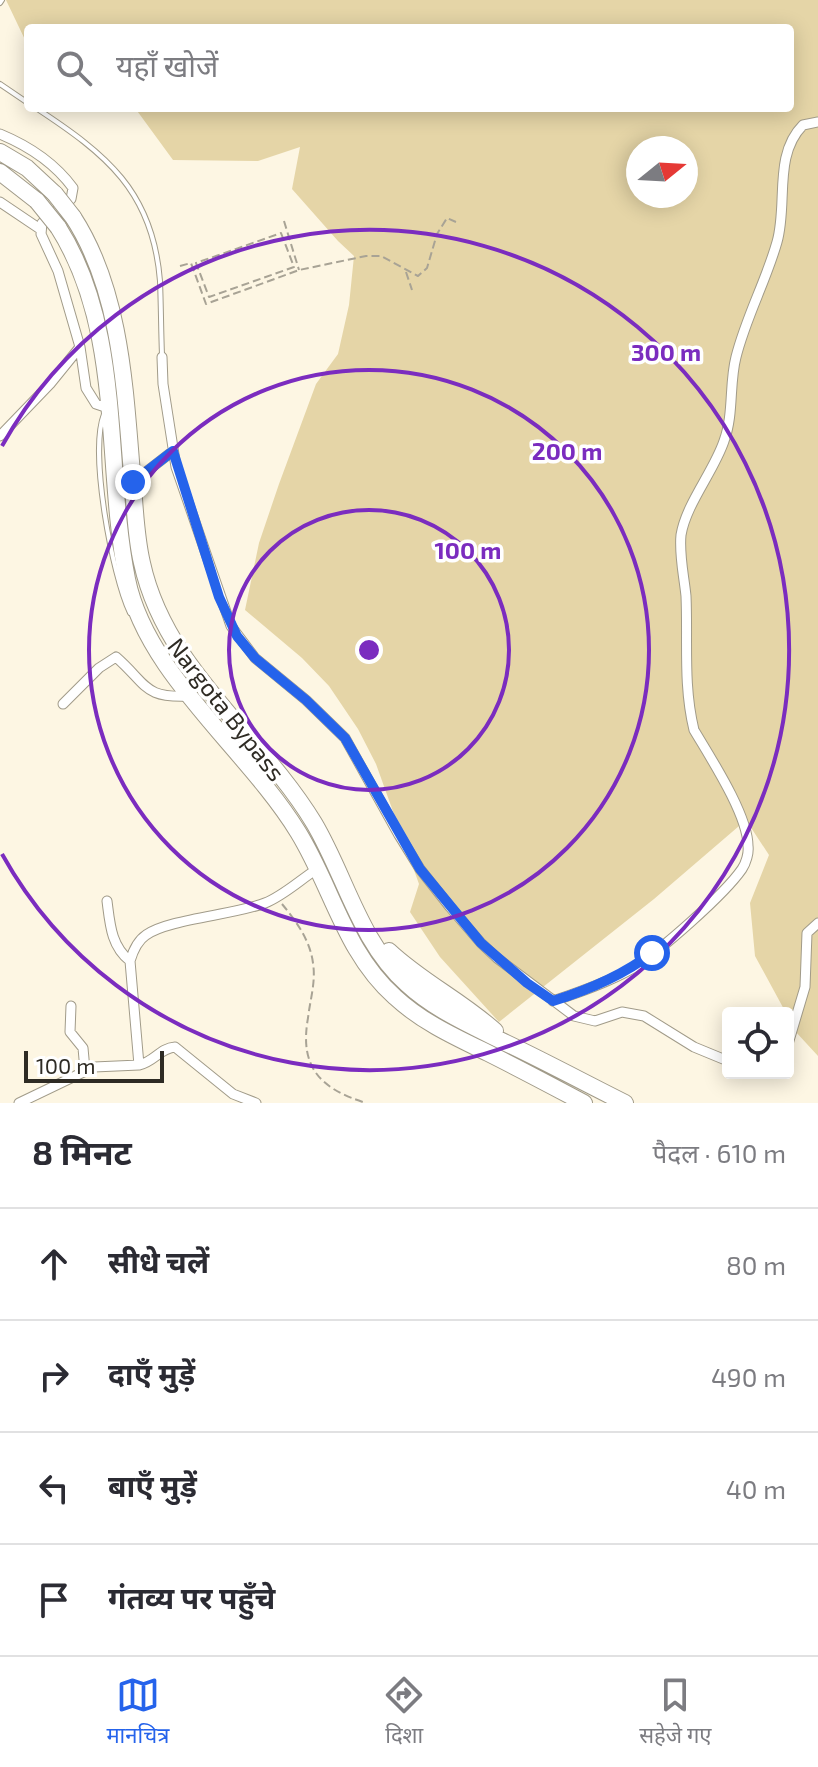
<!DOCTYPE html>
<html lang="hi">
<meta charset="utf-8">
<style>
:root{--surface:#fff;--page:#f2f2f3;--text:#2b2b33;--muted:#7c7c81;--line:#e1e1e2;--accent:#2563eb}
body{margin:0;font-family:"Exo 2","Noto Sans Devanagari",sans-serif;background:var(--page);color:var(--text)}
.controls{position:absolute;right:24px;bottom:24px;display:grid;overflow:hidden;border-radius:8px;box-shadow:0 4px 20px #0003}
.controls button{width:72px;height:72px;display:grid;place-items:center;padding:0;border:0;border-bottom:2px solid var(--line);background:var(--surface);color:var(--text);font:40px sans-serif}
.compass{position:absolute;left:626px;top:136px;width:72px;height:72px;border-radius:50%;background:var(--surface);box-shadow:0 4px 20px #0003;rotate:72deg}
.scale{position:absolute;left:24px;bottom:20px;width:140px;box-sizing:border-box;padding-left:8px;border:4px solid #2e2b24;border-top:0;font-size:22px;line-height:28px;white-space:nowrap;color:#2e2b24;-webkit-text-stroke:6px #fff;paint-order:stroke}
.stop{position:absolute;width:24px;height:24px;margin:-18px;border:6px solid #2563eb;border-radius:50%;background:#fff}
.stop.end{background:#2563eb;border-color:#fff;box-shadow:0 2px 8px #0008}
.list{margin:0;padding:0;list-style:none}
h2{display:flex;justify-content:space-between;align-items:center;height:104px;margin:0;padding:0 32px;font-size:34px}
h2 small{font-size:26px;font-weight:400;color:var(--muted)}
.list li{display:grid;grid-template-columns:52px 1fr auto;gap:24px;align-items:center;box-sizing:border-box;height:112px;padding:0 32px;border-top:2px solid var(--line)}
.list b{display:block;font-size:30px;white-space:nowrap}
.list em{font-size:26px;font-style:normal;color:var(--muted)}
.icon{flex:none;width:44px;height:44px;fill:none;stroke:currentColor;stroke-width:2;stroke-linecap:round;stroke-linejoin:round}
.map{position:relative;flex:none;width:818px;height:1103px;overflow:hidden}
.search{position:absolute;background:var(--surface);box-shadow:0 4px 20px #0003;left:24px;right:24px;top:24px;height:88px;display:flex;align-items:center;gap:20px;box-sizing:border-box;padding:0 28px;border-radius:8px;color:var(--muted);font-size:30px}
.sheet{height:552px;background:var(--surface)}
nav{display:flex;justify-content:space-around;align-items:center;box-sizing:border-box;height:112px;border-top:2px solid var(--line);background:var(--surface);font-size:22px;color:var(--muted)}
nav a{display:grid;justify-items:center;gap:4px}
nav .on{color:var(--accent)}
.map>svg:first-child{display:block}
.green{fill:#e5d5a7;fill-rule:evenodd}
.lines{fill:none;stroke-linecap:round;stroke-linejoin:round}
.lane-casing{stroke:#a19b89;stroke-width:6}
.street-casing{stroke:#a19b89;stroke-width:11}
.highway-casing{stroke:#a19b89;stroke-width:18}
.path{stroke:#a8a395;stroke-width:2;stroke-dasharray:8 4;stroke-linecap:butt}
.lane{stroke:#fff;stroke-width:4}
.street{stroke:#fff;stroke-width:9}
.highway{stroke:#fff;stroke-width:16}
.highway-bridge-casing{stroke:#a19b89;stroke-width:18;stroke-linecap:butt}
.highway-bridge{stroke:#fff;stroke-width:16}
.route{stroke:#2563eb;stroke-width:10}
.ring{fill:none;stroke:#7b2cbf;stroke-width:4}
.labels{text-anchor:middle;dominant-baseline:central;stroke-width:7;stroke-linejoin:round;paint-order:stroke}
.street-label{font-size:24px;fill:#2e2b24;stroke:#fff}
.centre{fill:#7b2cbf;stroke:#fff;stroke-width:4}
.ring-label{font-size:24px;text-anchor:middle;font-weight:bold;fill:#7b2cbf;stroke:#fff;stroke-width:7;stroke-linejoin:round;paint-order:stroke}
</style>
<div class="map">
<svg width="818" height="1103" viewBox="0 0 818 1103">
<rect width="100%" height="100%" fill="#fdf6e3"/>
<path class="green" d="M6 0H818V1056L795 1031 788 1013H786L755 956 750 903 769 855 746 820 654 899 499 1022 440 957 410 912 419 884 376 764 358 729 329 686 302 658 245 610 259 543 279 484 316 384 338 354 349 305 354 256 338 241 292 189 300 147 258 161 173 160 135 108H790V28H28V46ZM638 148H686V196H638Z"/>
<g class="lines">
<defs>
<path id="lane" d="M0 3 2 0
M0 84 28 103
M36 108C106 154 153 191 160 281 161 305 161 330 162 355
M104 414C89 452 112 575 130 613"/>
<path id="street" d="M0 134C29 146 54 162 73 188L71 199 42 223 41 234 58 271 80 347 86 388 96 404 108 408
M0 202 40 229
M162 357 163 384 176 467 231 626 255 658 306 700 345 738 399 835 420 869 450 907 481 943 497 958 574 1016 595 1021 622 1012 644 1016 694 1047 728 1061
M0 436 50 384 80 347
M133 482 173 451
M63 704 99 668 116 657C148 685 143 699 192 696
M107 901C110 924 111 946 130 961
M553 1001C580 992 609 982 633 968 660 951 724 895 742 869 746 863 749 853 748 846 748 815 710 757 694 730 683 685 688 641 686 596 684 576 679 555 681 535 686 504 714 471 724 441 734 414 729 384 736 357 746 317 766 281 777 242 788 204 773 155 803 125L818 122
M71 1006 70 1032 83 1048 85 1070
M788 1044 805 987 807 933 818 923
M139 1065C154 1062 160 1048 175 1047L233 1094 256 1103
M19 1103 94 1067 139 1065 130 961C133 951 137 941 146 935 168 919 234 915 265 903 283 896 300 880 317 869"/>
<path id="highway" d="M0 152 27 168 55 194
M0 172 37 201
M73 217C123 294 125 396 133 485 135 511 136 538 142 563 165 669 260 734 314 823 346 877 359 941 407 984 435 1010 472 1026 506 1043 546 1062 585 1083 625 1103
M58 227C124 331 104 464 127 579 146 674 248 750 298 832 332 887 345 953 395 997 422 1022 455 1037 488 1053 520 1069 552 1086 584 1103
M389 951C422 982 462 1001 495 1031"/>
</defs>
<use href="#lane" class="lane-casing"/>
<use href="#street" class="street-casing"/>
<use href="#highway" class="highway-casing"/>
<path class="path" d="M284 221 299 270
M281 233 294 267 209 297 196 263Z
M180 266 191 263 206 304 299 270 366 256H381L418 276 427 268 437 234 447 218 456 222
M406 272 412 290
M282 904C296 921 310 940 313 963 316 982 310 1000 308 1018 299 1068 321 1089 366 1103"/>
<use href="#lane" class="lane"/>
<use href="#street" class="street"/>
<use href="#highway" class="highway"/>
<defs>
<path id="highway-bridge" d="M55 194 73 217
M37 201 58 227"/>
</defs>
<use href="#highway-bridge" class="highway-bridge-casing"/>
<use href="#highway-bridge" class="highway-bridge"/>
</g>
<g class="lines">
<path class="route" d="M133 482 173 451 219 597 237 636 255 658 306 700 345 738 420 869 481 943 527 983 553 1001C588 990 622 976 652 953"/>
</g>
<g class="ring">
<circle cx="369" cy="650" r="140"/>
<circle cx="369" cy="650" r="280"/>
<path d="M2 446A420 420 0 1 1 2 854"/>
</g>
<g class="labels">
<g class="street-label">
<text transform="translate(227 709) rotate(52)">Nargota Bypass</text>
</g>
</g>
<circle cx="369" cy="650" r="12" class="centre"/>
<g class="ring-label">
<text x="666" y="361">300 m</text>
<text x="567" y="460">200 m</text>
<text x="468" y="559">100 m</text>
</g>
</svg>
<div class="controls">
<button><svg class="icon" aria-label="locate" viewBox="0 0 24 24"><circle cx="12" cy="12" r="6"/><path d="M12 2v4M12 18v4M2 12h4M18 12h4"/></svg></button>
</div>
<svg class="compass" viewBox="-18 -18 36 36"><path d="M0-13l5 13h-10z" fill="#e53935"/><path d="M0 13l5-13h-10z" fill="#7c7c81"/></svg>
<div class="scale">100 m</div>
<div class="stop" style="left:652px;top:953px"></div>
<div class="stop end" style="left:133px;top:482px"></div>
<div class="search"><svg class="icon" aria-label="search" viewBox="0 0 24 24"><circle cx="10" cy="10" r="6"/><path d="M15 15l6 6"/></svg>यहाँ खोजें</div>
</div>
<section class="sheet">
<h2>8 मिनट<small>पैदल · 610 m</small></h2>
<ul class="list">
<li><svg class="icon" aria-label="ahead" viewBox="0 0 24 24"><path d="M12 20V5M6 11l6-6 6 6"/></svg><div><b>सीधे चलें</b></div><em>80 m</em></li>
<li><svg class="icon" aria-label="right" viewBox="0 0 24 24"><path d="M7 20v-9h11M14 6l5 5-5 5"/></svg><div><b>दाएँ मुड़ें</b></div><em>490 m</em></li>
<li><svg class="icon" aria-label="left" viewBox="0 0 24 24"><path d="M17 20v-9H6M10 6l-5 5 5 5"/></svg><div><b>बाएँ मुड़ें</b></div><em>40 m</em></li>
<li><svg class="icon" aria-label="arrive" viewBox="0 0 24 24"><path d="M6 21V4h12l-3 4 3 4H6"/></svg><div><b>गंतव्य पर पहुँचे</b></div></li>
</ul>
</section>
<nav>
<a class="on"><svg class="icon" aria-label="map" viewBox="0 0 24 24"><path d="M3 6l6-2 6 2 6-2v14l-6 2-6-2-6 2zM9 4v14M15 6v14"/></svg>मानचित्र</a>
<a><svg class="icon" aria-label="directions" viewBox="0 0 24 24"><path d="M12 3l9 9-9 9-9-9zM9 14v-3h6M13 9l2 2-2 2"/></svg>दिशा</a>
<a><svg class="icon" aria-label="saved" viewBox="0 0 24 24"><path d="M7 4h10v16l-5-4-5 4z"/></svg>सहेजे गए</a>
</nav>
